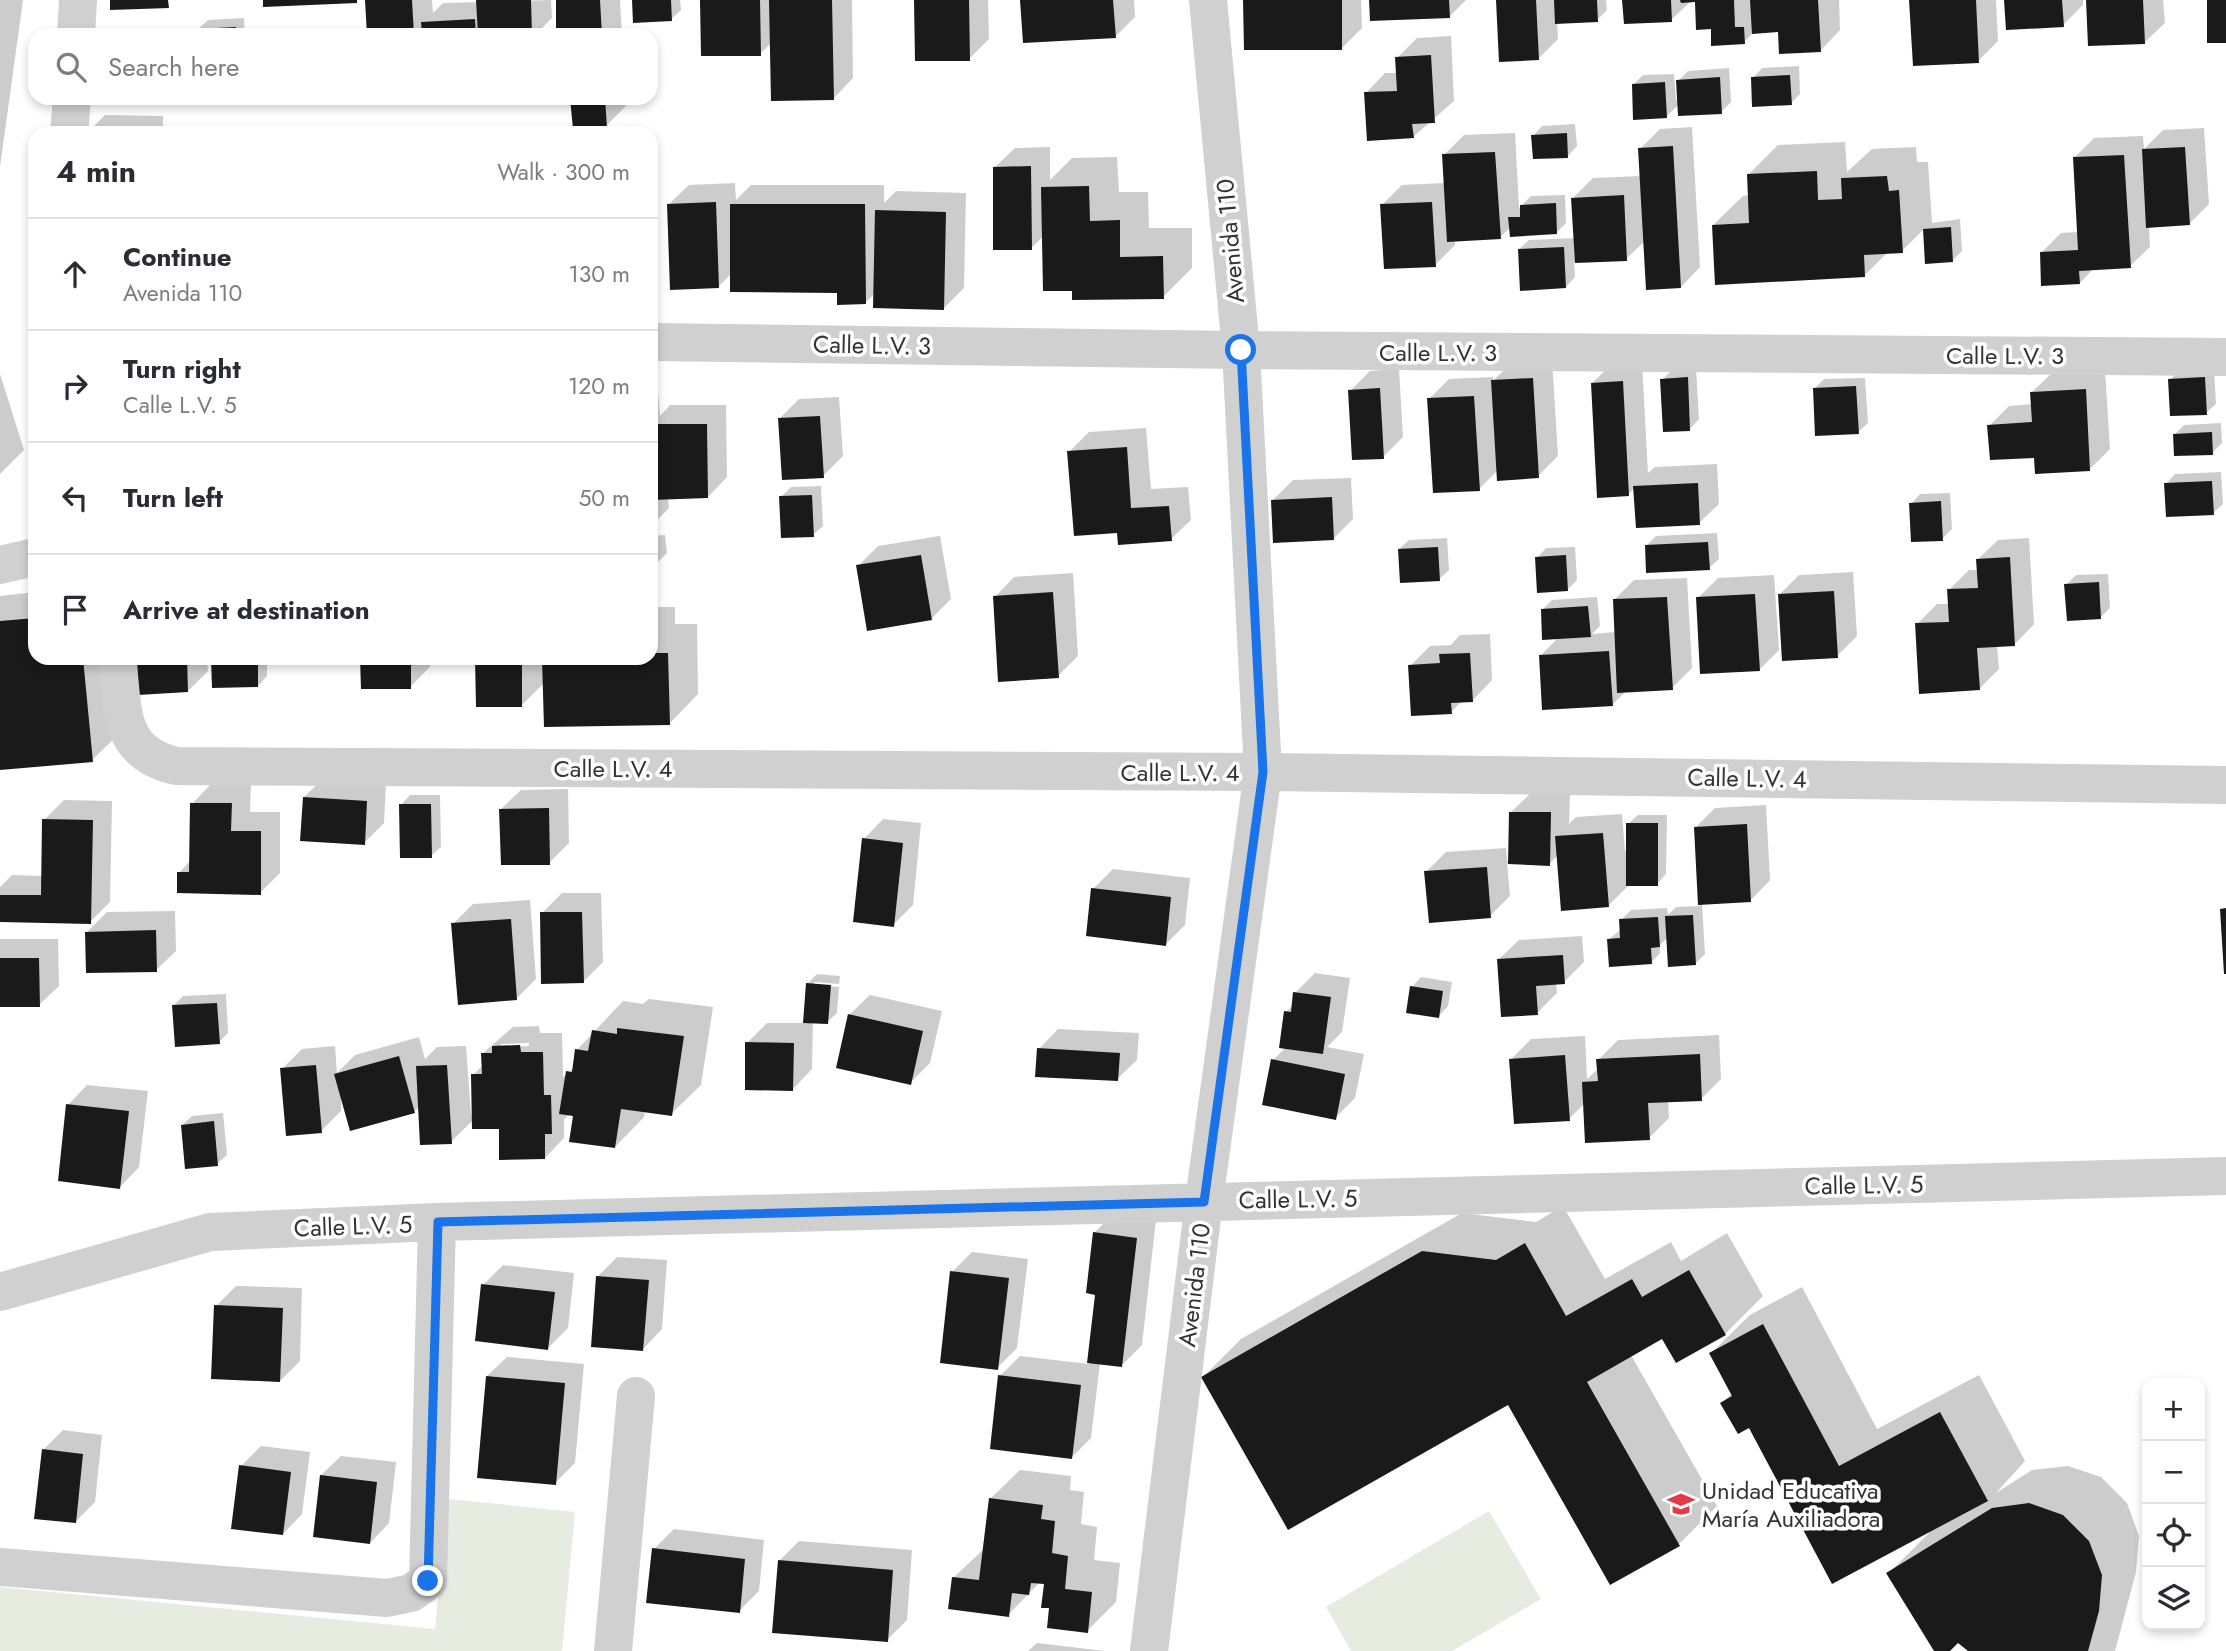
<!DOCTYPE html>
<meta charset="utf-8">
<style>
:root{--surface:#fff;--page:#f7f7f7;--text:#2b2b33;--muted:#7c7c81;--line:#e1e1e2}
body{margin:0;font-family:Jost,sans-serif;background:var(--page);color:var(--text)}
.controls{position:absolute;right:21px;bottom:21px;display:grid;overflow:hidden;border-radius:14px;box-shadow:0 4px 10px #0003}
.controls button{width:63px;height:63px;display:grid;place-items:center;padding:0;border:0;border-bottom:2px solid var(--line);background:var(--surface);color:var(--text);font:35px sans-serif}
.stop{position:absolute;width:21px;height:21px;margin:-16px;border:5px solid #1a73e8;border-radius:50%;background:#fff}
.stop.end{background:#1a73e8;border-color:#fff;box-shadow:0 2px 7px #0008}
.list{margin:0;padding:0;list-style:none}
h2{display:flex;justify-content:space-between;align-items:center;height:91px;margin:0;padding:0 28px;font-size:30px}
h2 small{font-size:23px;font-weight:400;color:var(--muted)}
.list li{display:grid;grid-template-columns:46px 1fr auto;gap:21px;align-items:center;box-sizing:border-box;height:112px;padding:0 28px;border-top:2px solid var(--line)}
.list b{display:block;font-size:26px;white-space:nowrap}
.list p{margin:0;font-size:23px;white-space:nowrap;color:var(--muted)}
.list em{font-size:23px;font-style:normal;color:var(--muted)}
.icon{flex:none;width:38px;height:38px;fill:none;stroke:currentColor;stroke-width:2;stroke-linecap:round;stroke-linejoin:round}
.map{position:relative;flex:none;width:2226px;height:1651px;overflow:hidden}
.search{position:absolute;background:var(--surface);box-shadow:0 4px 10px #0003;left:28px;top:28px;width:630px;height:77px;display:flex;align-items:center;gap:18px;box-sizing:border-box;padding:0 24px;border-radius:21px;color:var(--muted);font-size:26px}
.panel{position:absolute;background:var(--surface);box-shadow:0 4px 10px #0003;left:28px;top:126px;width:630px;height:539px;border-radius:21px}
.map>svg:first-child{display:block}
.green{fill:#e6ecdf}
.shadow{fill:#0003;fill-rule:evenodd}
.building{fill:#1a1a1a}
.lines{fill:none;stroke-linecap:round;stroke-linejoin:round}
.minor{stroke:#d0d0d0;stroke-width:38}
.route{stroke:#1a73e8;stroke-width:9}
.labels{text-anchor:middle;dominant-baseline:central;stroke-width:7;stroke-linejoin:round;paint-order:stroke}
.street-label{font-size:24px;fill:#333;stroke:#fff}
.poi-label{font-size:24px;fill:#333;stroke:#fff;text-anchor:start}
</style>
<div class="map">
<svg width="2226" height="1651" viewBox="0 0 2226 1651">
<rect width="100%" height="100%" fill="#fff"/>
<path class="green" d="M448 1499 575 1512 562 1651H0V1587L435 1629Z
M1489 1511 1541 1599 1452 1651H1351L1326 1607Z"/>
<path class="shadow" d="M0 0H23L0 167Z
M367 0H432L433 13 443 3 551 0 552 18 535 35H369Z
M558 0H620L622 35H558Z
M634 0H680L681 10 671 19Z
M701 0H852L853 78 834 98 771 43 760 54Z
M916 0H988L989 39 969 59Z
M1022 0H1134L1135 17 1115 37Z
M1245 0H1361L1362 28 1342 48Z
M1371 0H1466L1449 17Z
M1497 0H1606L1607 10 1597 20 1557 22 1558 39 1538 59Z
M1624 0H1839L1840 30 1821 50 1779 30 1754 32 1744 42 1712 27 1696 1H1691L1671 20Z
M1911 0H1996L1998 41 1978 61Z
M2006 0H2083V5L2063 25Z
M2088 0H2163L2165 23 2145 42Z
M244 18 245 35H198V29L208 20Z
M1451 36 1454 101 1413 137 1366 93 1385 73H1398L1397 58 1417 38Z
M1799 66 1800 94 1791 103 1753 78 1762 68Z
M1729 68 1731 102 1721 112 1679 104 1667 116 1633 85 1643 75 1674 74 1676 100H1679L1678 81 1688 71Z
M572 98H625L626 106 606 126Z
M105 115 163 116V133H87Z
M1575 124 1577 146 1568 156 1533 136 1542 126Z
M1692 127 1700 267 1681 287 1645 241 1626 259 1574 262 1575 277 1566 287 1519 249 1529 240 1575 238 1573 198 1593 178 1641 176 1640 149 1660 129Z
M2204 128 2209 204 2189 224 2149 227 2150 247 2130 266 2094 268 2080 283 2041 253 2061 233 2078 232 2074 158 2094 138 2143 136 2144 149 2163 130Z
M1515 133 1519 208 1531 196 1565 195 1566 223 1556 233 1511 227 1500 237 1455 240V245L1435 265 1382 205 1402 185 1445 183 1444 155 1464 135Z
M1845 142 1847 172 1872 149 1916 147 1917 162H1928L1932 223 1960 219 1962 251 1952 261 1927 262 1924 229 1902 251 1888 252 1864 276 1713 225 1743 196 1749 195 1748 175 1778 145Z
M1050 147V180L1072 158 1117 157 1119 192H1148L1149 228H1192V268L1163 297 1074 289 1044 236 1031 248 995 167 1015 148Z
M735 183 736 200 751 185H884V203L896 191 966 193 964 288 944 308 875 293 865 303 838 292 732 273 718 287 669 204 689 185Z
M1552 359 1558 456 1538 476 1498 470 1479 489 1429 399 1449 379 1493 377V381L1513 361Z
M1642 362 1648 473 1655 467 1717 464 1719 504 1699 523 1635 487 1629 494 1592 383 1612 364Z
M1696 368 1699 419 1690 429 1662 380 1672 370Z
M2214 368 2216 404 2206 413 2170 380 2180 370Z
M656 369 660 416 670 405H726L727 477 708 497H668L669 508 651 526V370Z
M1399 369 1403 437 1383 457 1350 391 1370 371Z
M2105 370 2110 449 2090 469 2035 456 1989 426 2009 406 2033 404 2032 392 2052 373Z
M0 374 24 450 0 474Z
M1865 378 1868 423 1858 432 1814 389 1824 379Z
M839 397 843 456 823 476 779 419 799 399Z
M2221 423 2222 443 2212 453 2175 434 2184 425Z
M1146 428 1151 489 1188 487 1191 520 1171 539 1118 531 1069 452 1089 432Z
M2221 472 2223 504 2213 513 2166 484 2175 474Z
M1351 478 1353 519 1333 539 1273 500 1293 480Z
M821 486 823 526 813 535 781 497 791 487Z
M1950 493 1952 529 1942 539 1911 504 1920 494Z
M1717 533 1719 559 1709 568 1647 545 1656 536Z
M665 535 667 553 651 569V536Z
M940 536 951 599 931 619 858 566 878 546Z
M1447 538 1449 570 1439 579 1399 549 1409 540Z
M2029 538 2034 624 2015 644 1997 645 1999 669 1979 689 1917 624 1937 604H1949V590L1969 570H1978V559L1998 540Z
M1575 547 1577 580 1567 590 1537 558 1546 548Z
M1853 572 1857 636 1837 656 1779 595 1799 575Z
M1073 573 1078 656 1058 676 995 597 1014 577Z
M2108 574 2110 608 2101 617 2066 585 2076 575Z
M1774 575 1779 650 1759 670 1698 598 1718 578Z
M1687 578 1692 668 1672 688 1626 691 1612 705 1541 655 1559 637 1543 609 1552 600 1597 597 1600 626 1592 634 1616 632 1614 600 1634 580Z
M35 592V658H115L122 731 92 760 0 769V596Z
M651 607H675V624H697L698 694 669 724 545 682 522 705 477 658H541V662L545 658H651Z
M1490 634 1492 680 1473 700H1463L1451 712 1410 666 1430 646 1451 645 1460 635Z
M139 658H207L208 671 188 691Z
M213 658H267V676L258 686Z
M362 658H430V667L410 687Z
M324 778 386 782 384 823 364 843 304 797Z
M211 784H251L250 812H280V873L260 893 179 873 191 860 192 804Z
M568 789 569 843 549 863 501 809 521 790Z
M1531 793H1570L1569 824 1576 817 1622 814 1625 851H1628V824L1638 815H1667L1666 874 1657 884 1628 886 1608 906 1558 855 1549 864 1507 863 1510 896 1490 916 1426 872 1446 852 1506 848 1507 861H1509L1511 812Z
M410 795H440L441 847 431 856 401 805Z
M64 800 112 801 110 902 90 922 0 920V887L12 875 43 876 44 820Z
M1766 805 1770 880 1751 900 1702 903 1705 954 1695 964 1668 937 1660 945V953L1651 963 1609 939 1622 929 1621 920 1631 910 1667 908 1668 915 1676 907 1700 906 1695 828 1715 808Z
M883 819 921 823 913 905 893 925 864 839Z
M1113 869 1190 878 1185 925 1165 945 1093 889Z
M562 893H601L603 962 583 982 542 913Z
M530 900 536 979 516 999 453 924 473 904Z
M175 911 176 951 156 970 87 932 107 912Z
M1582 936 1584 962 1564 982 1556 983 1557 993 1537 1013 1499 959 1519 940Z
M0 939H58L59 986 39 1005H0Z
M1315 973 1350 978 1342 1032 1327 1047 1364 1054 1355 1098 1335 1118 1273 1060 1286 1047V1012L1294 1004 1295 993Z
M817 974 840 976 839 984 814 982V985L839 987 837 1013 827 1022 813 1021 812 1069 793 1089 747 1043 767 1023H805L807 984Z
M1421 977 1452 982 1448 1006 1439 1016 1412 987Z
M226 994 228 1033 219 1042 174 1005 183 996Z
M870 995 942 1011 930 1063 910 1083 850 1014Z
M649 999 713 1007 701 1085 671 1114 645 1110 644 1117 615 1147 570 1114 564 1119V1138L545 1158 500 1127 474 1119 451 1142 420 1106 415 1111 351 1129 341 1093V1111L321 1131 282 1069 302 1049 335 1046 337 1073 355 1055 419 1037 425 1059 437 1047 466 1046 471 1115H474L473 1075 483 1065V1053L513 1027 539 1026 540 1033H562L563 1076H567L575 1065 577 1050 623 1001 643 1004ZM529 1043V1046L501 1047V1044Z
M1058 1029 1139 1033 1137 1060 1117 1079 1039 1049Z
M1719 1035 1721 1079 1701 1099 1668 1101 1669 1118 1649 1138 1585 1103 1569 1119 1511 1059 1531 1039 1585 1036 1587 1079 1599 1068 1598 1060 1618 1040Z
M87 1085 148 1091 139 1167 120 1187 68 1105Z
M223 1113 227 1155 217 1164 182 1125 192 1116Z
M1563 1206 1605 1279 1671 1242 1681 1261 1727 1233 1763 1296 1725 1334 1663 1336 1631 1355 1717 1506 1679 1544 1611 1583 1509 1402 1203 1377 1241 1339 1462 1213 1536 1222Z
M1114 1213 1156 1219 1142 1345 1122 1365 1100 1363 1091 1438 1072 1457 1000 1376 1020 1356 1089 1364 1097 1293 1094 1233Z
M972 1252 1028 1259 1017 1348 997 1368 952 1272Z
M617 1257 667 1260 662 1329 643 1349 597 1277Z
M503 1265 574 1273 568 1328 548 1348 483 1285Z
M236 1286 302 1288 300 1361 280 1381 216 1306Z
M1802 1287 1877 1429 1979 1375 2025 1461 1996 1493 2032 1470 2068 1466 2101 1477 2127 1503 2139 1536 2136 1572 2115 1651H1971L1958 1642 1949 1651H1936L1888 1574 1932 1530 1750 1425 1722 1403 1732 1393 1711 1353 1750 1315Z
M507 1357 584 1364 575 1463 555 1483 487 1376Z
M63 1430 102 1435 95 1502 75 1522 43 1450Z
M261 1446 310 1452 302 1514 283 1534 241 1466Z
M341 1456 396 1462 389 1523 370 1543 321 1475Z
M1020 1470 1071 1476 1070 1490 1084 1492 1081 1524 1097 1527 1094 1560 1120 1563 1116 1602 1087 1631 1050 1607 1046 1583 1040 1582 1008 1615 953 1578 985 1548 990 1499Z
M674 1529 764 1540 759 1591 739 1611 654 1549Z
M799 1541 912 1550 907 1620 887 1640 779 1561Z
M1037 1643 1105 1651H1028Z"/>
<path class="building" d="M110 0H168L169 8 110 10Z
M263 0H357V3L263 7Z
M365 0H412L414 35H367Z
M476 0H531L532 35H478Z
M556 0H600L602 35H556Z
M632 0H671L672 21 633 23Z
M700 0H760L761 56H701Z
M769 0H832L834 100 771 101Z
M914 0H969L970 61H915Z
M1020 0H1113L1116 38 1023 43Z
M1243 0H1342V50H1244Z
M1369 0H1449L1450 18 1370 21Z
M1496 0H1536L1539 60 1499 62Z
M1554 0H1597L1598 22 1555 24Z
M1622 0H1671L1672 22 1624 24Z
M1680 0H1734L1735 27H1744L1745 44 1711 46V29L1696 30 1695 2 1681 3Z
M1750 0H1818L1821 52 1779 54 1778 32 1752 34Z
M1909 0H1976L1979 63 1913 66Z
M2004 0H2062L2064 27 2006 30Z
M2086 0H2143L2145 44 2088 46Z
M2207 0H2226V43H2207Z
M475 19 476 35H422L421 22Z
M236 27V35H197L196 29Z
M1431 55 1435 123 1412 124 1414 138 1367 141 1364 92 1397 91 1395 57Z
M1790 75 1792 105 1752 107 1751 77Z
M1720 77 1722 114 1678 116 1676 80Z
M1665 82 1667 118 1633 120 1632 84Z
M139 98H166L165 104 139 103Z
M570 98H605L607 128 573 129Z
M1567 133 1568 158 1533 159 1531 135Z
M1673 146 1681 288 1646 290 1638 148Z
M2185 147 2190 225 2146 228 2142 149Z
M1495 152 1501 239 1447 242 1442 154Z
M2124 155 2131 268 2079 271 2080 284 2041 286 2040 252 2078 250 2073 157Z
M1031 166 1032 250H993V167Z
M1817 171 1818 200 1842 199 1841 178 1887 176 1889 191 1899 190 1903 253 1864 255 1865 277 1715 285 1712 225 1749 223 1747 174Z
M1089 186 1090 221 1120 220V257L1163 256 1164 299 1072 300V291H1043L1041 187Z
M1624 195 1627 261 1575 263 1571 198Z
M716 202 719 288 670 290 667 204Z
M1432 202 1436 267 1384 269 1380 204Z
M1556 203 1557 234 1510 237 1508 217H1520V205Z
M730 204H865L866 304 837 305V293L730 292Z
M875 210 946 212 944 310 873 308Z
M1951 227 1953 262 1925 264 1923 229Z
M1564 247 1566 288 1520 291 1518 249Z
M1688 377 1690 431 1663 432 1660 379Z
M2205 377 2207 415 2170 416 2168 379Z
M1533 378 1539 478 1497 481 1491 380Z
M1623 381 1629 496 1597 498 1591 383Z
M1856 386 1859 434 1815 436 1813 388Z
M1380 388 1384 459 1352 460 1348 390Z
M2086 389 2090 471 2035 474 2034 458 1990 460 1987 425 2032 422 2030 392Z
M1474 396 1480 491 1433 493 1427 398Z
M820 416 824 478 782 480 778 418Z
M651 424H707L708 498 651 500Z
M2212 432 2213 455 2174 456 2173 434Z
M1127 447 1131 508 1169 506 1172 541 1118 545 1117 533 1074 536 1067 451Z
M2212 481 2214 515 2166 517 2164 483Z
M1698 483 1700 525 1636 528 1633 486Z
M812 495 814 537 781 538 779 496Z
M1332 497 1334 540 1273 543 1271 500Z
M1941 501 1943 541 1911 542 1909 503Z
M1708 542 1710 570 1646 573 1645 545Z
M1438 547 1440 581 1400 583 1398 549Z
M921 555 932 620 867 631 856 565Z
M1566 555 1568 591 1537 593 1535 557Z
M2010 557 2015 646 1977 648 1980 690 1919 694 1915 623 1949 622 1947 589 1978 588 1976 559Z
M2099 582 2101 619 2067 621 2064 584Z
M1834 591 1838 658 1782 661 1778 594Z
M1053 592 1059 678 998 682 993 596Z
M1755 594 1760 671 1700 674 1696 597Z
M1667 597 1673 690 1617 693 1613 599Z
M1588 606 1591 637 1542 640 1541 609Z
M35 618V658H83L93 762 0 770V621Z
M1609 651 1613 706 1542 710 1539 655Z
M651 653H668L670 725 544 727 542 659 651 658Z
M1470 653 1473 702 1451 703 1452 714 1411 716 1408 665 1440 663 1439 654Z
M137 658H187L188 692 138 695Z
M211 658H258V687L212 688Z
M360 658H411V689H361Z
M475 658H522V707H476Z
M303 797 367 801 365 845 300 841Z
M190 803H232L231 831H261V895L177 893V872H189Z
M399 804H431L432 858H400Z
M549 808 550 865H501L499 809Z
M1509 812H1551L1550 866 1508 864Z
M42 819 93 820 91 924 0 922V895H41Z
M1626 823H1658V886H1626Z
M1747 824 1751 902 1698 905 1694 827Z
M1603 833 1609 907 1561 911 1555 836Z
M862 838 903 843 894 927 853 922Z
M1487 867 1491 918 1429 923 1424 871Z
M1091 888 1171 897 1166 946 1086 936Z
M2226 908V974H2224L2220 909Z
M540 912H582L584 983 541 984Z
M1693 915 1696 965 1668 967 1665 916Z
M1658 917 1660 947 1651 948 1652 964 1609 967 1607 939 1620 938 1619 919Z
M511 919 517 1000 458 1005 451 923Z
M156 930 157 972 86 973 85 932Z
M1563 955 1565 984 1536 986 1538 1015 1501 1017 1497 959Z
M0 958H39L40 1007H0Z
M806 983 831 985 828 1024 803 1023Z
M1410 986 1443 991 1439 1018 1406 1013Z
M1293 992 1331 997 1323 1054 1279 1048 1284 1011 1291 1012Z
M217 1003 220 1044 175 1047 172 1005Z
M848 1014 923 1031 911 1085 836 1068Z
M617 1028 684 1036 672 1116 621 1109 615 1148 569 1142 573 1116 559 1114 566 1071 572 1072 575 1049 588 1051 592 1030 617 1034Z
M745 1042 794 1043 793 1091 745 1090Z
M520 1045 521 1052H543L544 1095H551L552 1134H545V1159L499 1160V1129H472L471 1074H482L481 1053H492V1046Z
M1037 1048 1120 1053 1118 1081 1035 1077Z
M1700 1054 1702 1101 1648 1103 1650 1140 1585 1143 1582 1082 1598 1081 1596 1059Z
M1565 1055 1570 1121 1514 1124 1509 1059Z
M399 1056 415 1113 350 1131 334 1074Z
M1271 1059 1345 1074 1336 1120 1262 1105Z
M316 1065 322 1133 286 1136 280 1068Z
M447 1065 452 1144 420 1145 416 1066Z
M66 1104 129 1111 120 1189 58 1181Z
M214 1121 218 1166 185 1169 181 1125Z
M1093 1232 1137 1238 1122 1367 1087 1363 1095 1295 1086 1293Z
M1525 1243 1566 1316 1632 1279 1642 1297 1689 1270 1726 1335 1676 1363 1662 1339 1587 1382 1680 1546 1610 1585 1508 1405 1288 1530 1201 1377 1422 1251 1496 1260Z
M950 1271 1009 1278 998 1370 940 1363Z
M596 1276 649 1280 643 1351 591 1347Z
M481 1284 555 1292 548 1350 475 1341Z
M214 1305 283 1308 280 1382 211 1379Z
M1763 1324 1839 1466 1940 1412 1988 1501 1832 1584 1749 1428 1738 1434 1720 1403 1732 1396 1709 1353Z
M998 1375 1081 1385 1072 1459 990 1449Z
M486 1376 565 1383 556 1485 477 1478Z
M42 1449 83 1454 76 1523 34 1519Z
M239 1465 291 1472 283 1535 231 1529Z
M320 1475 377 1482 370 1544 313 1537Z
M989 1498 1043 1505 1041 1519 1055 1521 1052 1553 1068 1556 1065 1589 1092 1592 1088 1633 1047 1628 1049 1608H1041L1044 1584 1031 1583 1029 1595 1012 1593 1009 1617 948 1609 952 1577 979 1580Z
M2029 1503 2063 1515 2089 1541 2102 1575 2099 1611 2088 1651H1968L1958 1643 1950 1651H1934L1886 1573 1992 1508Z
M652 1548 745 1559 740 1613 646 1603Z
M778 1560 893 1570 888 1642 772 1633Z"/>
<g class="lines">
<path class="minor" d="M76 35 78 0
M69 133 72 98
M651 342 1241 350 2226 357
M0 565 35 557
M117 658C124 708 116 752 176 766L1263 772 2226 785
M0 1292 210 1232 437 1222 2226 1176
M0 1567 387 1598 411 1593 428 1581 437 1222
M613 1651 636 1396
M1149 1651 1204 1201 1263 772 1241 350 1208 0"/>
</g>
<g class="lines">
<path class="route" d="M428 1581 438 1222 1204 1202 1263 772 1241 350"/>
</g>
<defs>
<symbol id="school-bare" viewBox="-9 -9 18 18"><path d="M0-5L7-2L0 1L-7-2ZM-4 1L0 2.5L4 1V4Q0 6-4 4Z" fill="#e63946" stroke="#fff" stroke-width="2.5" paint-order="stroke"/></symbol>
</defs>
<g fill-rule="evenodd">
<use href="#school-bare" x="1662" y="1485" width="38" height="38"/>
</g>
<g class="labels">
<g class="street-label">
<text transform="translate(1230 241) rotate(-95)">Avenida 110</text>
<text transform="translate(872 345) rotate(1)">Calle L.V. 3</text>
<text x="1438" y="352">Calle L.V. 3</text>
<text x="2005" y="355">Calle L.V. 3</text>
<text x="613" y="768">Calle L.V. 4</text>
<text x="1180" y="772">Calle L.V. 4</text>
<text transform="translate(1747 778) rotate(1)">Calle L.V. 4</text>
<text transform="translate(1864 1185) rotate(-1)">Calle L.V. 5</text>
<text transform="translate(1298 1199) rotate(-1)">Calle L.V. 5</text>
<text transform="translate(353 1226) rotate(-2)">Calle L.V. 5</text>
<text transform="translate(1194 1285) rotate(-83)">Avenida 110</text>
</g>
<g class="poi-label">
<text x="1702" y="1490">Unidad Educativa<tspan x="1702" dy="28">María Auxiliadora</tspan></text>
</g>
</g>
</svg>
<div class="controls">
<button>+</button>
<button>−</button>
<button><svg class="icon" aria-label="locate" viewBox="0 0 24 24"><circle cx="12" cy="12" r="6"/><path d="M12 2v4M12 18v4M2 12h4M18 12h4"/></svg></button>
<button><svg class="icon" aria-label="layers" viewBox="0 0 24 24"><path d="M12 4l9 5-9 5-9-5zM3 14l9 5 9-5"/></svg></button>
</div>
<div class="stop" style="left:1241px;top:350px"></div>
<div class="stop end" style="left:428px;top:1581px"></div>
<div class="search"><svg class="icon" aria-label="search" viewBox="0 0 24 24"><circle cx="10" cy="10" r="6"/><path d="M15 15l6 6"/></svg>Search here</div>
<section class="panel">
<h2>4 min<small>Walk · 300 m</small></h2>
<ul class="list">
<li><svg class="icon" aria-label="ahead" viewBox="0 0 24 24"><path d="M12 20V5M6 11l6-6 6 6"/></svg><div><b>Continue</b><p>Avenida 110</p></div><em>130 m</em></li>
<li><svg class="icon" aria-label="right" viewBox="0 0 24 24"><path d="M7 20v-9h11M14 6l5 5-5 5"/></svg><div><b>Turn right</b><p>Calle L.V. 5</p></div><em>120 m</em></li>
<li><svg class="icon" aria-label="left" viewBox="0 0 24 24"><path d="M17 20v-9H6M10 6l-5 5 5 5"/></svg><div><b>Turn left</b></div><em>50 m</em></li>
<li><svg class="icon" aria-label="arrive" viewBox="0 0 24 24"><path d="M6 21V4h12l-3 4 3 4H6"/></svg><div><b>Arrive at destination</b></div></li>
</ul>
</section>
</div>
